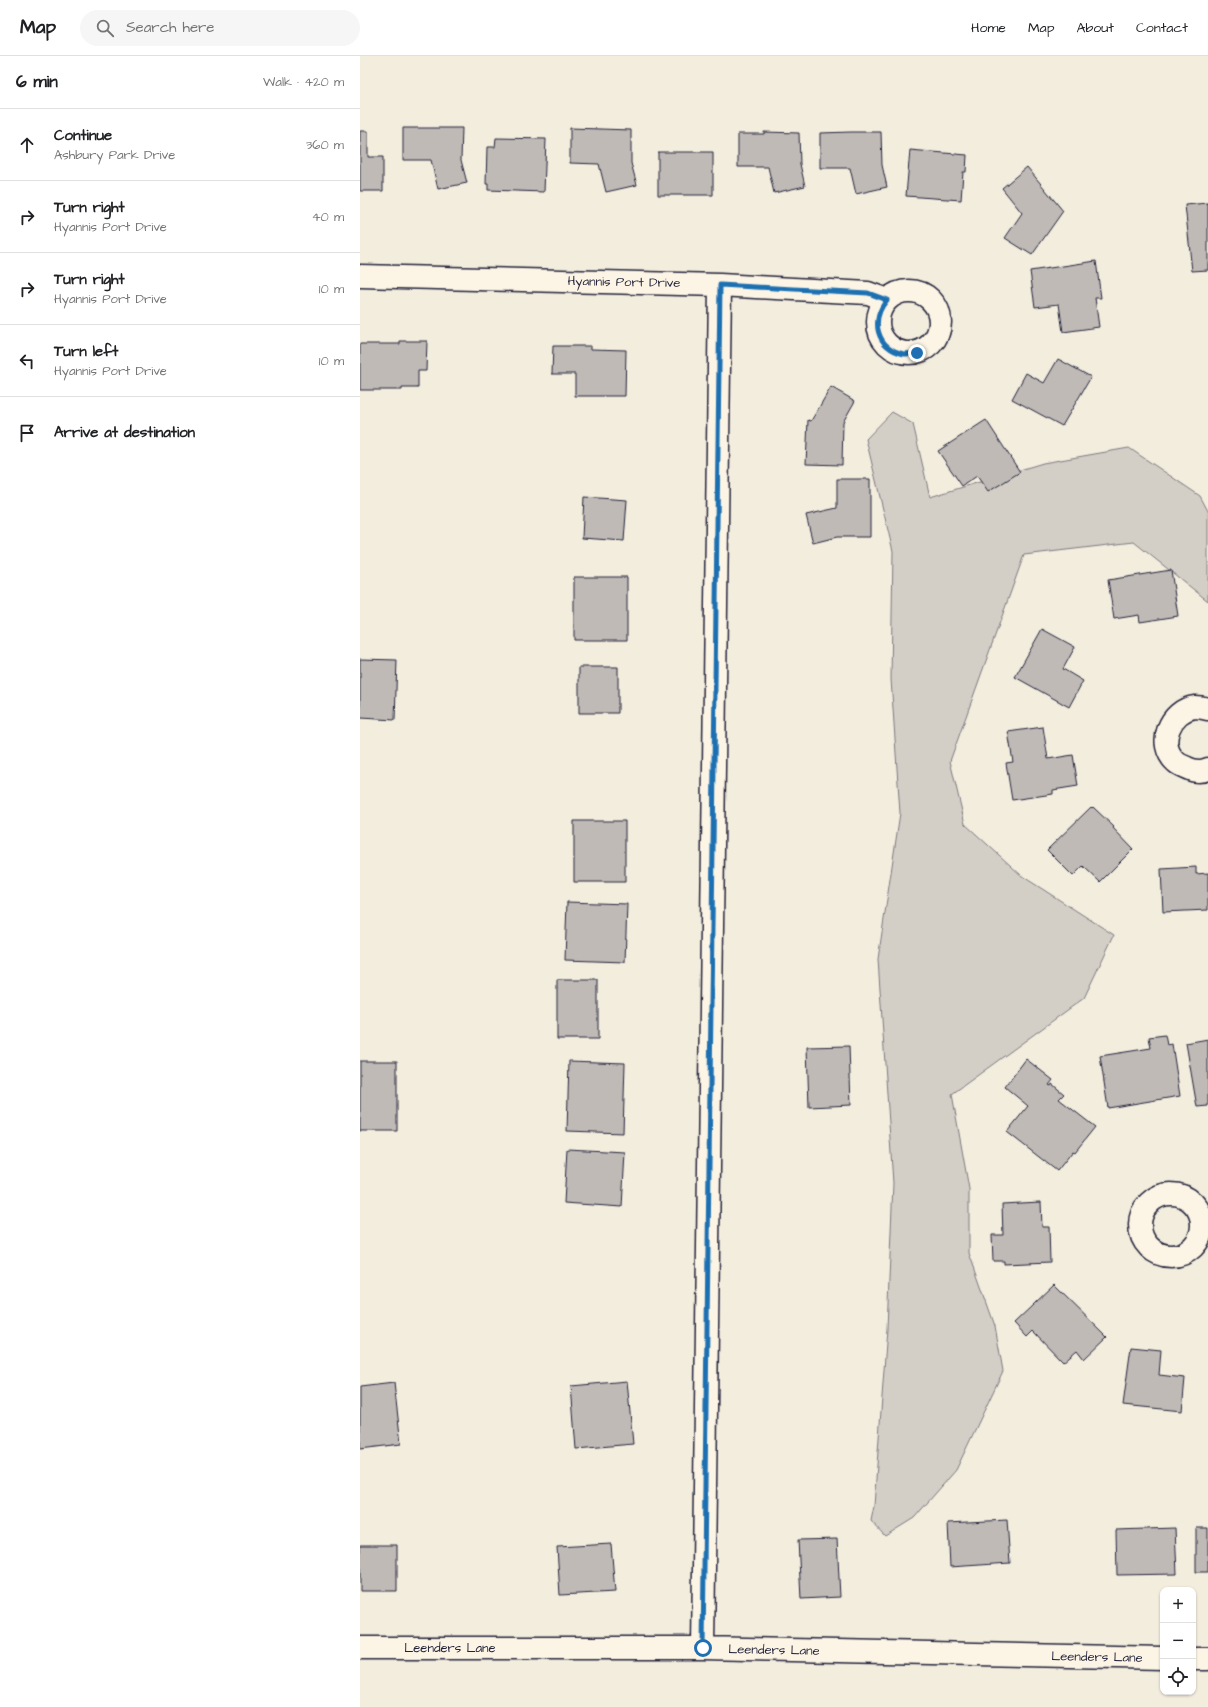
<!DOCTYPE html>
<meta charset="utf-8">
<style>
:root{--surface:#fff;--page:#f6f6f6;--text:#202124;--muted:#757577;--line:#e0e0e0}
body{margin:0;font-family:"Architects Daughter",sans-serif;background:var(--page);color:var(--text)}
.controls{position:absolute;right:12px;bottom:12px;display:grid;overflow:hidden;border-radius:8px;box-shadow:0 1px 3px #0004}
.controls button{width:36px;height:36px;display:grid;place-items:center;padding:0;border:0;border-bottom:1px solid var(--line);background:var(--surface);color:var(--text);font:20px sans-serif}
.stop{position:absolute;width:12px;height:12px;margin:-9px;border:3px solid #1f6fb2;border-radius:50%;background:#fff}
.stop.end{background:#1f6fb2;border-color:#fff;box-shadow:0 1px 4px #0008}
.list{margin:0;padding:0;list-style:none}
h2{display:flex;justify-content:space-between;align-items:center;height:52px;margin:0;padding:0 16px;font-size:17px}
h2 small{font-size:13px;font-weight:400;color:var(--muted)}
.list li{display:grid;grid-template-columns:26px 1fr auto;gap:12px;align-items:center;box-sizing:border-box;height:72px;padding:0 16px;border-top:1px solid var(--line)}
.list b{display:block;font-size:15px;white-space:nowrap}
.list p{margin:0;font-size:13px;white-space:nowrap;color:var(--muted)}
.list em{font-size:13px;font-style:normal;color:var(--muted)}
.icon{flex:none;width:22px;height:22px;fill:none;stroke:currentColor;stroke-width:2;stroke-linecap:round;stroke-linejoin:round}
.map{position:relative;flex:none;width:848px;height:1651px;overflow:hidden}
header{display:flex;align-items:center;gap:24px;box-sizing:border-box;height:56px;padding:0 20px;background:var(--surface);border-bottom:1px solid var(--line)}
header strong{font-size:19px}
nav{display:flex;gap:22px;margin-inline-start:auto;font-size:14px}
.search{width:280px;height:36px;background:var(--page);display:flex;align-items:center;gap:10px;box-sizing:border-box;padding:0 14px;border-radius:22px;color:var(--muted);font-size:15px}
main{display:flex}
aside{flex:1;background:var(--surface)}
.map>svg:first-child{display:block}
.green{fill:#d4cfc6;stroke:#7b7880}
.building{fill:#bfbab6;stroke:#22223b}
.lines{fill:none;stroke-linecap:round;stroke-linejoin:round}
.minor-casing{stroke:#22223b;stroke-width:25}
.minor{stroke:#fcf5e5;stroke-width:22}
.route{stroke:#1f6fb2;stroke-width:5}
.labels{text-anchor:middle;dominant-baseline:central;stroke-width:3;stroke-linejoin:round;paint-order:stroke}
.street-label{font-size:13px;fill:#22223b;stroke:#fcf5e5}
</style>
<header>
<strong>Map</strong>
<div class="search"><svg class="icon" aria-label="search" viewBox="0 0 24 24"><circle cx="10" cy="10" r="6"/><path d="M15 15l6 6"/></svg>Search here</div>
<nav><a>Home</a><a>Map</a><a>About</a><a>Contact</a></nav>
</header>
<main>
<aside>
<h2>6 min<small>Walk · 420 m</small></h2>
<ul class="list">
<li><svg class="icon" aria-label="ahead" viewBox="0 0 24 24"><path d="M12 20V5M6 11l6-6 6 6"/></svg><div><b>Continue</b><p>Ashbury Park Drive</p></div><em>360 m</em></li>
<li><svg class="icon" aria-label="right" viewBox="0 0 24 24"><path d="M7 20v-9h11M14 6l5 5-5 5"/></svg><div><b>Turn right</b><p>Hyannis Port Drive</p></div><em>40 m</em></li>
<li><svg class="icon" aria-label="right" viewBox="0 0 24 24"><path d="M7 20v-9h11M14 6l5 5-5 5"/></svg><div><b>Turn right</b><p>Hyannis Port Drive</p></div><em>10 m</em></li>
<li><svg class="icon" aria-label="left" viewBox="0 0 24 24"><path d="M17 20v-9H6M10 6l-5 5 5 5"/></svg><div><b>Turn left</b><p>Hyannis Port Drive</p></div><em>10 m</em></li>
<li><svg class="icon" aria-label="arrive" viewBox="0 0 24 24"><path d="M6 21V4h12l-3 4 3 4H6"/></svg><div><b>Arrive at destination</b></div></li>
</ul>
</aside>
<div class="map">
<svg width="848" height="1651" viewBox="0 0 848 1651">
<rect width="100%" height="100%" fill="#f3edde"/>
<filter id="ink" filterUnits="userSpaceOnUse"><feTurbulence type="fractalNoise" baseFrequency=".025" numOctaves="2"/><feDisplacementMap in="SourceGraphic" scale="8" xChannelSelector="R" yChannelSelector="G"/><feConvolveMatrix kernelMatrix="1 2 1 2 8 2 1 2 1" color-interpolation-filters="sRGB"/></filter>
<g filter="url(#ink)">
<path class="green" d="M532 356 553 368 570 441 683 407 769 392 840 440 848 455V545L774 486 664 499 590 705 605 768 662 820 754 879 724 942 592 1038 609 1133V1197L635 1270 643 1315 596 1414 554 1462 525 1480 511 1465 514 1450 527 1273 533 1127 518 903 540 757 531 623 533 495 506 383Z"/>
<path class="building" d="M43 72H102L101 104 107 127 78 133 71 104H43Z
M210 72 271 74V107L277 129 246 136 239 108 210 107Z
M0 75H8V101H23V135H0Z
M404 76 439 77 440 108 445 130 414 137 408 111H378V78H404Z
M491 76H521L522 109 527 131 496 138 490 112H460V77Z
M136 82 186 83 184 136 128 134V128H126L127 91H135Z
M550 94 607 99 606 116H603L601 144 546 140Z
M298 96H353V139H298Z
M667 111 703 155 672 199 645 182 662 157 642 132Z
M848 147V214L832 215 825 149Z
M736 205 741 242H735L739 271 703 276 699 248 675 251 670 215Z
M40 285H67L66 315H58V332H42V334H0V288H40Z
M193 290H231V293L266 294 265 340H215V318H192Z
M698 303 731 321 702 370 652 343 666 317 684 327Z
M471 331 495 345 483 366 482 409 446 408 448 364 451 365Z
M626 364 660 416 628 436 617 420 602 430 578 395Z
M477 423H510V481H477L453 487 446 459 477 452Z
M224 441 267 444 264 485 222 482Z
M811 514 818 560 780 566 779 559 754 563 748 524Z
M214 521H267V584H214Z
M682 573 715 591 703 613 723 625 709 651 655 621Z
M0 603 37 604 35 664 0 662Z
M219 611H258V657H219Z
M683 671 688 703 713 699 718 730 693 734V738L652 744 646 707 653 706 648 676Z
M731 751 732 752 733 751 754 771 753 772 773 793 740 826 723 810 713 820 687 794Z
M214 765H265V826H214Z
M836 811V818L848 817V854L803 856 801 813Z
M207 846 267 848 265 906 205 904Z
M197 924H238V983H197Z
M805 979 807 989 812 988 820 1040 748 1052 740 1000 791 992 789 981Z
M848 983V1050L837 1051 826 987Z
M489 990 491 1049 449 1051 447 991Z
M666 1003 693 1024 689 1029 691 1030 692 1028 704 1038 699 1043 735 1071 715 1096 713 1095 697 1115 647 1076 668 1050 645 1031Z
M0 1005H37V1075H0Z
M209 1005 265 1007 263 1077 207 1075Z
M207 1093 265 1096 262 1151 204 1147Z
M681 1146 682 1171H689L690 1206 644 1208V1205H633L632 1179H643L642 1148Z
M694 1229 747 1281 724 1303 717 1294 703 1306 673 1275 667 1281 654 1267Z
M771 1291 801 1294 799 1319 825 1322 822 1355 763 1349Z
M267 1325 273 1388 216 1393 211 1330Z
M34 1327 41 1388 0 1393V1331Z
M647 1464 650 1507 590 1511 588 1467Z
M815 1472 817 1518 757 1519 756 1474Z
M836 1472H848V1516H836Z
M477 1483 480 1541 441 1543 438 1484Z
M251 1488 255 1536 200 1539 197 1491Z
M0 1489H37V1535H0Z"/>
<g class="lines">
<defs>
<path id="minor" d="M0 220 360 229 508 237 527 244
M518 266a31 31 0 1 1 62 0a31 31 0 1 1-62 0Z
M848 653C844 652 839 651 835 651 810 654 796 688 816 706 819 709 823 710 827 712 833 715 841 716 848 713
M780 1169a31 31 0 1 1 62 0a31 31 0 1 1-62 0Z
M0 1592H343L803 1602
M343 1592 360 229
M833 1603H848"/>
</defs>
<use href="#minor" class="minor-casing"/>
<use href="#minor" class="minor"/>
</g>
</g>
<g class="lines" filter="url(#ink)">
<path class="route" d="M343 1592 360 229 508 237 527 244C510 264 516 292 544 298 548 298 553 297 557 297"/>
</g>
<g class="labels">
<g class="street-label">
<text transform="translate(264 226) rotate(1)">Hyannis Port Drive</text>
<text x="90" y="1592">Leenders Lane</text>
<text transform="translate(414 1594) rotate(1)">Leenders Lane</text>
<text transform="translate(737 1601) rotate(1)">Leenders Lane</text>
</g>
</g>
</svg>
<div class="controls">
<button>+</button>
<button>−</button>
<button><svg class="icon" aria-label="locate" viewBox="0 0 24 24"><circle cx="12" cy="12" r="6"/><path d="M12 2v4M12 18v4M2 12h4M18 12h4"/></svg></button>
</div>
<div class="stop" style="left:343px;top:1592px"></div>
<div class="stop end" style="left:557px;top:297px"></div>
</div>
</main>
